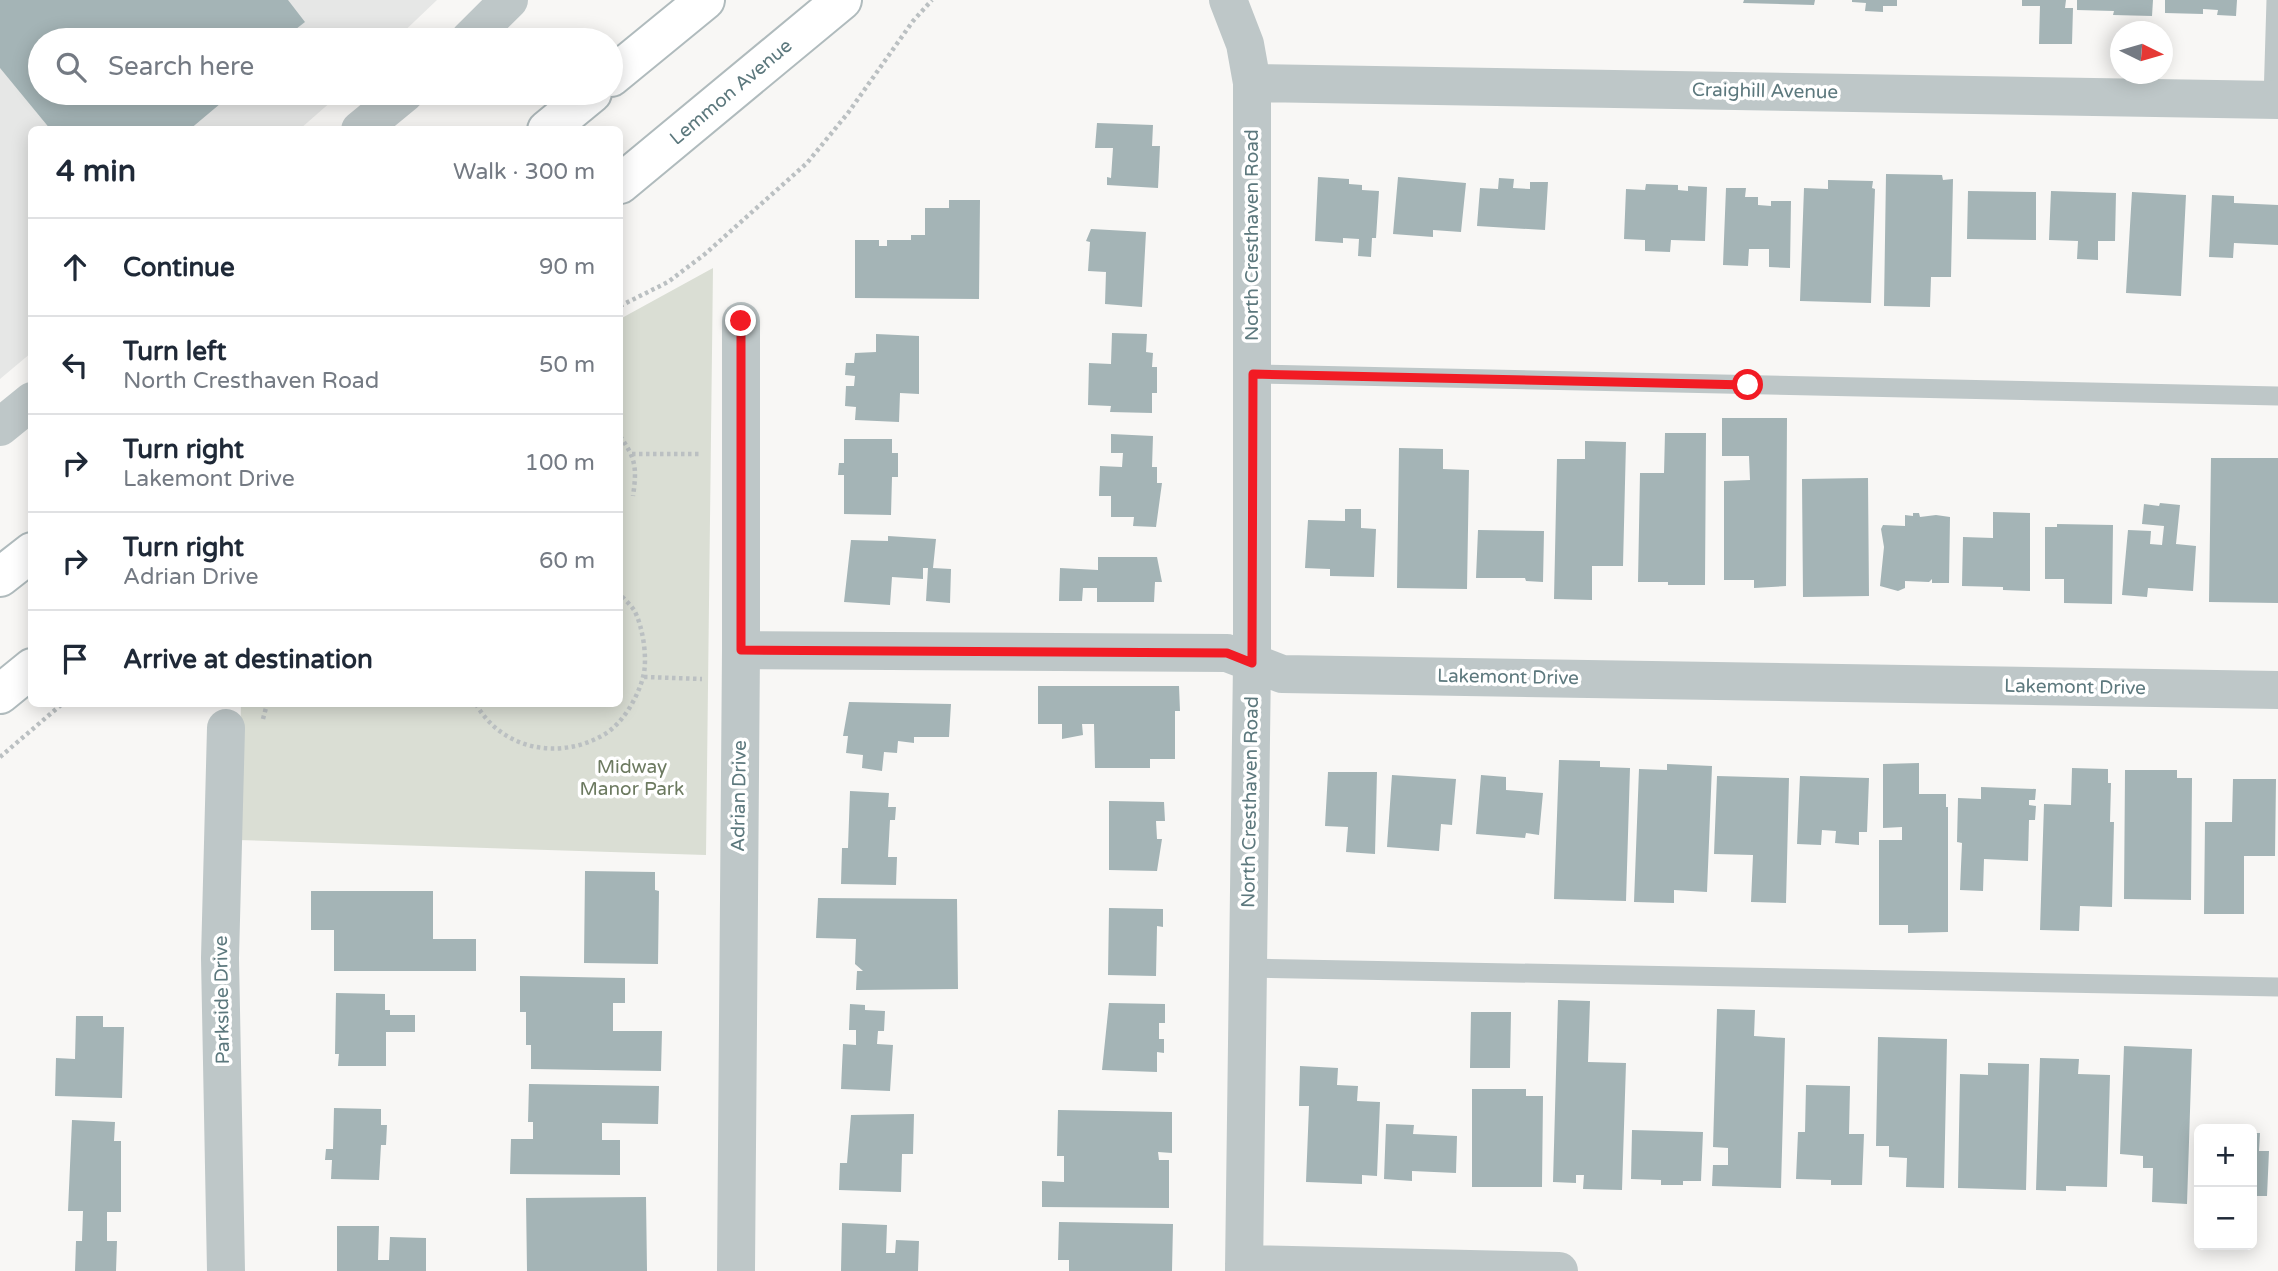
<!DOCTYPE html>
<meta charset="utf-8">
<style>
:root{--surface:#fff;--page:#f2f2f3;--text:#1f2937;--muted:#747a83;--line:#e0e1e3}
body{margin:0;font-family:"Varela Round",sans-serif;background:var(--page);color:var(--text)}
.controls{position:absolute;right:21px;bottom:21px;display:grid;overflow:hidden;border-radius:10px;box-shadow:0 4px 18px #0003}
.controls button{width:63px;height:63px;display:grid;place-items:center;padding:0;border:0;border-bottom:2px solid var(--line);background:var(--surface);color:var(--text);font:35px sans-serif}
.compass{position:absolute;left:2110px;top:21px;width:63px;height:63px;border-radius:50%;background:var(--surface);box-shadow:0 4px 18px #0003;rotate:95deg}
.stop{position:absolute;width:21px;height:21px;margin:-16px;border:5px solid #f21b24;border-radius:50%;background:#fff}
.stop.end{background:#f21b24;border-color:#fff;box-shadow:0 2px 7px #0008}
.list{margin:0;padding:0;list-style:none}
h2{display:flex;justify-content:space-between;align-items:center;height:91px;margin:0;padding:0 28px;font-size:30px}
h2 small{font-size:23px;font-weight:400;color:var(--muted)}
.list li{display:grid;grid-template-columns:46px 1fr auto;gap:21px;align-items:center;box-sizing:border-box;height:98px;padding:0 28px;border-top:2px solid var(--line)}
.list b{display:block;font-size:26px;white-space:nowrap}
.list p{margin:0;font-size:23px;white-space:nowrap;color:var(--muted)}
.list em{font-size:23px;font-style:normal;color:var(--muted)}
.icon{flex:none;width:38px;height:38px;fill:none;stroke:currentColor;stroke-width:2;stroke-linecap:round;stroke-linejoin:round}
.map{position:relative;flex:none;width:2278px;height:1271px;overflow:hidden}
.search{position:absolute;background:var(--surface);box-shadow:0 4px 18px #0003;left:28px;top:28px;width:595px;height:77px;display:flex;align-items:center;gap:18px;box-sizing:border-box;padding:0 24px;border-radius:38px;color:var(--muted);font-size:26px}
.panel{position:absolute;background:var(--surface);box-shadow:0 4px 18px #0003;left:28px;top:126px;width:595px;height:581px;border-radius:10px}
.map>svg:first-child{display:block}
.built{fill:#e6e7e6}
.green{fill:#daded4}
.building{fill:#a4b4b6}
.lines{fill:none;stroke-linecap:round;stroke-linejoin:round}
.secondary-casing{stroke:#b0bbbd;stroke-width:42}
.path{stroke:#bbc0c2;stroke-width:4.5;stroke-dasharray:3.5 3.5;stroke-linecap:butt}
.service{stroke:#bec7c8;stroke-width:19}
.minor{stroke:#bec7c8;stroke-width:38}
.secondary{stroke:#fff;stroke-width:38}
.route{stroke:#f21b24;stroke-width:9}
.labels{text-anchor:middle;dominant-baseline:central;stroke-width:7;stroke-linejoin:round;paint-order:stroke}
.street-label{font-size:19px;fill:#5c787d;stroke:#fff}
.park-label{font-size:19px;fill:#6c7a60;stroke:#fff}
</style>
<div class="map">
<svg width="2278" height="1271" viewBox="0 0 2278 1271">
<rect width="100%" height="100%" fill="#f8f7f5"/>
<path class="built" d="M0 0H437L395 40H40V93H341L300 129 32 130 31 353 0 379Z"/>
<path class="green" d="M713 268 706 855 237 840 241 704H620V319Z"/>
<path class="building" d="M0 0H288L305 22 282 40H40V93H233L189 130H51L0 68Z
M1744 0H1815L1814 5 1743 3Z
M1852 0H1897V6H1883V12L1865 11 1866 3 1852 2Z
M2022 0H2066L2065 8H2073L2072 44H2039L2040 6H2022Z
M2077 0H2153L2152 16 2113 15 2114 11 2077 10Z
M2165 0H2237L2236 16 2217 15 2218 10 2203 9V14L2165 13Z
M1097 123 1153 125 1152 146H1160L1158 188 1107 185V177L1111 178 1113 148H1095Z
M1886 174 1942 175 1943 180 1953 179 1951 277H1931L1930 307 1884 306Z
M1318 177 1349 179V184L1362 185V190L1379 191 1376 238H1372L1371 257 1358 256 1359 239 1343 238V243L1315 241Z
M1398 177 1466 183 1461 232 1433 230V237L1393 234Z
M1499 178 1514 179 1513 188 1530 189V182H1548L1545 230 1477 226 1480 188 1498 189Z
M1828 180 1873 181 1872 188 1875 189 1871 303 1800 301 1804 188 1828 189Z
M1646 184 1678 185V190L1688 191V186L1707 187 1705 241 1671 240 1670 252 1645 251V240L1624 239 1626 189 1645 190Z
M1726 188H1746L1745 197H1758V205L1771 206V201H1791L1790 268 1769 267V249H1749L1748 266 1723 265Z
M1968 191 2036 192V240L1967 239Z
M2051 191 2116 193 2115 241H2098V260L2077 259 2078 241 2049 240Z
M2132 192 2186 195 2181 296 2126 293Z
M2212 195 2234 196V203L2278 205V245L2234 243 2233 258 2209 257Z
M949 200H980L979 299 855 298V240H879V246H887V240H911V235H925V208H949Z
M1091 229 1146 232 1142 307 1105 304 1106 272 1088 271 1090 242 1086 241Z
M1112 333 1147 334 1146 352 1153 353 1152 367H1157V393H1152V413L1110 412 1111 406 1088 405 1089 363 1111 364Z
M876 334 919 336V394L900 393 899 422 855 420 856 407 845 406 846 386H854L855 376 845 375 846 363H854L855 353 876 352Z
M1722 418H1787L1786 586 1754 588V580H1724V481L1750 480 1749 456H1722Z
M1665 433H1706L1705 585H1668V582H1638L1640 473H1664Z
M1111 434 1153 436 1152 467H1157V483H1162L1156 527 1133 526 1134 517H1111V496H1099L1100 466 1122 467 1123 453H1111Z
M844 439H892V453H898V477H892L891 515 844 514V475H838L839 463H844Z
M1585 441 1626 442 1623 566H1592V600L1554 599 1557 459H1585Z
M1399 448 1443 449V469L1469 470 1467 589 1397 588Z
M2211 458H2278V603L2209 602Z
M1868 478 1869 596 1803 597 1802 479Z
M2160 503 2180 505 2176 544 2196 546 2193 591 2148 588 2147 597 2122 595 2128 530 2151 531 2150 544 2162 545 2164 526 2142 524 2144 504 2159 506Z
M1345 509H1361V528L1376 529 1374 577 1330 576V569L1305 568 1308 520 1345 521Z
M1993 512 2030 513V591L2003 590V587L1962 586 1963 537 1993 538Z
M1913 513H1919L1920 517 1936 515 1950 517 1949 583H1932V579L1929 582 1905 581V588L1898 591 1880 586 1884 547 1881 529 1883 525 1905 526V515L1913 516Z
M2057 524 2113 525 2112 604 2064 603V579H2045V527H2057Z
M1478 530 1544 531 1543 582 1526 581 1525 578H1476Z
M888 536 936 539 933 568 951 569 950 603 926 601 928 568H923V579L892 577 890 605 844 602 851 540 888 541Z
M1098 557H1157L1162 582H1155L1154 602H1097V588H1083L1082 601H1059L1060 568 1098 570Z
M1038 686H1179L1180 711H1175V759H1150V768H1095L1094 724H1082L1083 735 1062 739V724H1038Z
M849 702 951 704 949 737H914V743L898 741 897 753 884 752 882 771 862 768 863 755 846 753 848 736H843Z
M1559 760 1600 761V767L1630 768 1626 901 1554 899Z
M1919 763V794H1946V807H1948V932L1908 933V925H1879V840H1902V827L1883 828V764Z
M1667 764 1712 766 1707 892 1674 890V903L1634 902 1639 769 1667 770Z
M2072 768 2108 769V783H2111L2110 822H2114L2112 907 2080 906 2079 931 2040 930 2044 804 2071 805Z
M2125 770H2177V778H2192L2191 900 2124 899Z
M1328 772H1377L1375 854 1346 852 1348 827 1325 826Z
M1392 775 1456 779 1452 825 1441 824 1439 851 1387 847Z
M1481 775 1506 777V790L1543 793 1539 835 1526 833 1525 838 1476 834Z
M1717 776 1789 778 1786 903 1751 902 1753 855 1714 854Z
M1800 776 1869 778 1867 832H1859V845L1835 843 1836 831 1822 830 1821 845 1797 844Z
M2233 779H2276L2275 856H2244V914H2204L2205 822H2232Z
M1981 787 2036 789 2035 800H2029V805L2036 806 2035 820H2029L2028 861 1984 859 1983 891 1960 890 1962 843 1957 842 1958 798 1981 799Z
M850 791 889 793 888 807H896L895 820H890L888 857H897L896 885 841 884 842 848H848Z
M1109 801 1164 802 1165 821H1156L1157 839H1162L1157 871 1109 870Z
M585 871 655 872V890L659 891 658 964 584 963Z
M311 891H433V939H476V971H334V930H311Z
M818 898 957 899 958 989 856 990 857 971H863L855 964 856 939 816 938Z
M1109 908 1163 909V927L1157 926 1156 976 1108 975Z
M520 976 625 978V1003H613V1031H662L661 1071 531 1069V1045H526V1012H520Z
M336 993 385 994V1010H390V1015H415V1032H386V1066H338L339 1054H335Z
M1558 1000 1590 1001 1588 1062 1626 1063 1622 1190 1583 1189 1584 1175H1576V1183L1553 1182Z
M1109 1003 1165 1004V1023H1159V1039H1164V1053L1157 1052V1072L1102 1070Z
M850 1004 865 1005V1010L885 1011 884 1031H878L877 1044 893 1045 890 1091 841 1089 843 1044 856 1045V1030H849Z
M1717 1009 1755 1010 1754 1036 1785 1038 1781 1188 1712 1186 1713 1165H1728V1148L1713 1147Z
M1471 1012H1511L1510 1068H1470Z
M76 1016H103V1027H124L122 1098 55 1096 56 1058 75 1059Z
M1878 1037 1947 1039 1944 1188 1906 1187 1907 1158 1889 1157V1146H1876Z
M2124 1046 2192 1049 2187 1204 2152 1202 2153 1168H2143V1156L2120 1154Z
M2040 1058 2079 1059 2078 1074 2110 1075 2107 1187 2066 1186V1191L2036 1190Z
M1988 1063 2029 1064 2026 1190 1958 1188 1960 1074 1988 1075Z
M1300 1066 1338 1068 1337 1085 1358 1086 1357 1101 1380 1102 1377 1176 1362 1175V1184L1306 1182 1309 1106H1299Z
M529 1084 659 1086 658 1124 602 1123V1140H620V1175L510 1174 511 1139H533V1122H528Z
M1806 1085 1850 1086 1849 1134H1864L1862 1185H1831V1180L1796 1179 1798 1132H1805Z
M1472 1089H1526V1096H1543L1542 1187H1472Z
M334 1108 381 1109V1125H387L386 1145H381L379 1180 331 1179 332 1160H325L326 1149H333Z
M1058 1110 1172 1112V1153L1158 1152 1159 1160H1169V1208L1042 1207V1181L1064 1182V1156H1057Z
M914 1114 913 1154H902L901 1192 839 1190 840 1163H847L851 1115Z
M72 1120 115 1122 114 1141H121V1212H107V1241H117L116 1271H75L76 1241H82L83 1211H68Z
M1386 1124 1414 1125 1413 1134 1457 1136 1456 1173 1412 1171V1181L1384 1179Z
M1632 1130 1703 1132 1701 1181H1683V1185H1661V1180L1631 1179Z
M2252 1133H2260L2259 1151H2269L2267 1196H2252Z
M646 1197 647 1271H527L526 1198Z
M1059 1222 1173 1224 1172 1271H1069V1260H1058Z
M842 1223 887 1225 886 1253H895L896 1240 919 1241 918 1271H841Z
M337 1226H379L378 1260H389L390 1237 426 1238V1271H337Z"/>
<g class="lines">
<defs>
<path id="secondary" d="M611 77 705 0
M547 130 592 93
M620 184 842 0
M0 577 32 552
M0 694 32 668"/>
</defs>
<use href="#secondary" class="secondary-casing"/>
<path class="path" d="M620 306 668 282 705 254 807 163 848 113 913 21 932 0
M620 436C636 459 637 468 633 496
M632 454H702
M644 677 702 679
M476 704C502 750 560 761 605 734 623 723 638 697 643 677 648 660 643 626 634 610 630 604 624 599 620 594
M263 719 267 704
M0 757 62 704"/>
<path class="service" d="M2273 100 2276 0
M1253 374 2278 396
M1248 968 2278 987"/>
<path class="minor" d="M1228 0 1245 44 1252 83V663L1244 1271
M469 40 509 0
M1252 83 2278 100
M360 130 405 93
M0 427 32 401
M741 650 1227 653 1282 674 2278 690
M1244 1264 1559 1271
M226 1271 220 958 226 728
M736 1271 741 650V321"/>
<use href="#secondary" class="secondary"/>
</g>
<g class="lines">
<path class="route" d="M741 321V650L1227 653 1252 663 1253 374 1748 385"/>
</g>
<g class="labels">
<g class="street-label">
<text transform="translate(1765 91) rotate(1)">Craighill Avenue</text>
<text transform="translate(731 92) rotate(-40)">Lemmon Avenue</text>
<text transform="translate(1252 235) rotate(-90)">North Cresthaven Road</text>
<text transform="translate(1508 677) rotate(1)">Lakemont Drive</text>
<text transform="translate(2075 687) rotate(1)">Lakemont Drive</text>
<text transform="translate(739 796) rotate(-89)">Adrian Drive</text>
<text transform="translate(1250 802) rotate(-89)">North Cresthaven Road</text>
<text transform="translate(222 1000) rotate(-91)">Parkside Drive</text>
</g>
<g class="park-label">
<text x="632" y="767">Midway<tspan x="632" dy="22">Manor Park</tspan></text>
</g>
</g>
</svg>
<div class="controls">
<button>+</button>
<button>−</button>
</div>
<svg class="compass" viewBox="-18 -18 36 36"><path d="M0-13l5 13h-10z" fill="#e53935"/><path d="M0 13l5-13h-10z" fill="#747a83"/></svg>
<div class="stop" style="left:1748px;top:385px"></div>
<div class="stop end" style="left:741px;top:321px"></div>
<div class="search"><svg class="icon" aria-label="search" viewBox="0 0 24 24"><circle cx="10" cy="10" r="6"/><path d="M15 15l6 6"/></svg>Search here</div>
<section class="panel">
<h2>4 min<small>Walk · 300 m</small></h2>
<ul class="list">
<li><svg class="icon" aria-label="ahead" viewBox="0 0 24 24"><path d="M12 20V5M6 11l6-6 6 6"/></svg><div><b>Continue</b></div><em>90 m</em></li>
<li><svg class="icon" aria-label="left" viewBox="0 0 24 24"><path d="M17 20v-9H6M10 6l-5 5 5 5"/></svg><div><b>Turn left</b><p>North Cresthaven Road</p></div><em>50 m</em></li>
<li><svg class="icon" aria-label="right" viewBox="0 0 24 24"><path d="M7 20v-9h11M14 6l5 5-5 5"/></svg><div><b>Turn right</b><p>Lakemont Drive</p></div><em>100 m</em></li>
<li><svg class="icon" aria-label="right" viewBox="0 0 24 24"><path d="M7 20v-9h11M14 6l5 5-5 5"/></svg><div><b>Turn right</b><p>Adrian Drive</p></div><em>60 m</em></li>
<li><svg class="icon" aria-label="arrive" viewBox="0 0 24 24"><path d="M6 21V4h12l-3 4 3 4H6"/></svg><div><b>Arrive at destination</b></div></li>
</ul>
</section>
</div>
